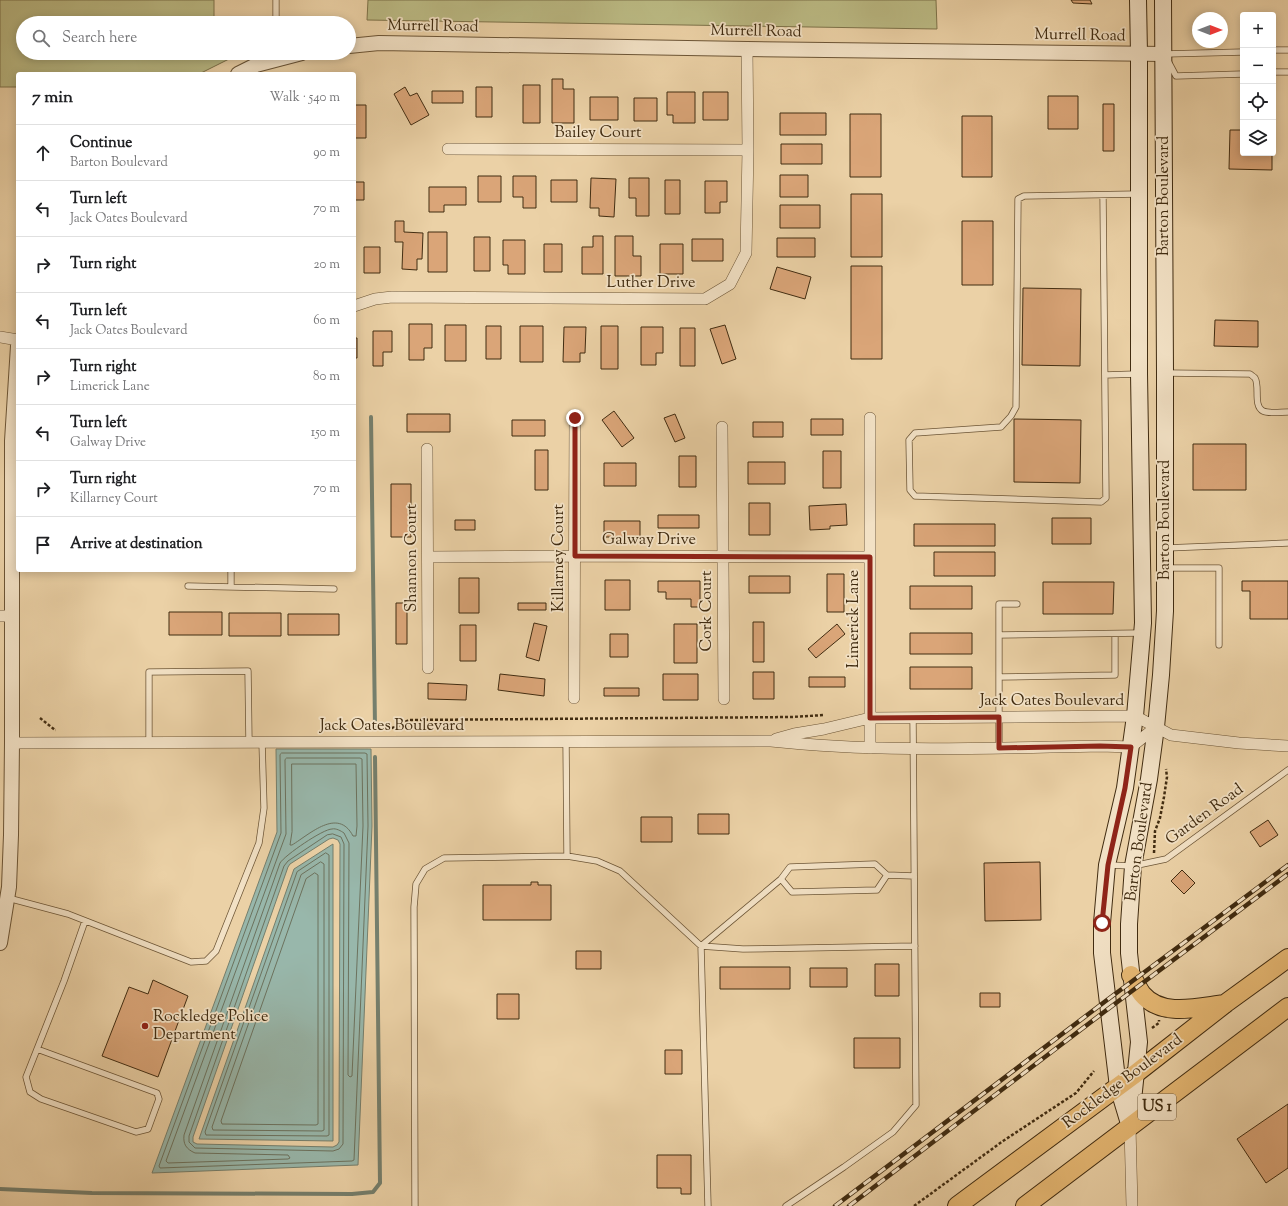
<!DOCTYPE html>
<meta charset="utf-8">
<style>
:root{--surface:#fff;--page:#f6f6f6;--text:#202124;--muted:#757577;--line:#e0e0e0}
body{margin:0;font-family:"Sorts Mill Goudy",serif;background:var(--page);color:var(--text)}
.controls{position:absolute;right:12px;top:12px;display:grid;overflow:hidden;border-radius:4px;box-shadow:0 2px 10px #0003}
.controls button{width:36px;height:36px;display:grid;place-items:center;padding:0;border:0;border-bottom:1px solid var(--line);background:var(--surface);color:var(--text);font:20px sans-serif}
.compass{position:absolute;left:1192px;top:12px;width:36px;height:36px;border-radius:50%;background:var(--surface);box-shadow:0 2px 10px #0003;rotate:90deg}
.stop{position:absolute;width:12px;height:12px;margin:-9px;border:3px solid #8f2418;border-radius:50%;background:#fff}
.stop.end{background:#8f2418;border-color:#fff;box-shadow:0 1px 4px #0008}
.list{margin:0;padding:0;list-style:none}
h2{display:flex;justify-content:space-between;align-items:center;height:52px;margin:0;padding:0 16px;font-size:17px}
h2 small{font-size:13px;font-weight:400;color:var(--muted)}
.list li{display:grid;grid-template-columns:26px 1fr auto;gap:12px;align-items:center;box-sizing:border-box;height:56px;padding:0 16px;border-top:1px solid var(--line)}
.list b{display:block;font-size:15px;white-space:nowrap}
.list p{margin:0;font-size:13px;white-space:nowrap;color:var(--muted)}
.list em{font-size:13px;font-style:normal;color:var(--muted)}
.icon{flex:none;width:22px;height:22px;fill:none;stroke:currentColor;stroke-width:2;stroke-linecap:round;stroke-linejoin:round}
.map{position:relative;flex:none;width:1288px;height:1206px;overflow:hidden}
.search{position:absolute;background:var(--surface);box-shadow:0 2px 10px #0003;left:16px;top:16px;width:340px;height:44px;display:flex;align-items:center;gap:10px;box-sizing:border-box;padding:0 14px;border-radius:22px;color:var(--muted);font-size:15px}
.panel{position:absolute;background:var(--surface);box-shadow:0 2px 10px #0003;left:16px;top:72px;width:340px;height:500px;border-radius:4px}
.map>svg:first-child{display:block}
.green{fill:#bbba84;stroke:#7e734a}
.water{fill:#98b7ab;stroke:#757f6d;fill-rule:evenodd}
.lines{fill:none;stroke-linecap:round;stroke-linejoin:round}
.shore{stroke:#6c725e;stroke-width:1}
.stream{stroke:#757f6d;stroke-width:4}
.building{fill:#daa578;stroke:#412c11}
.service-casing{stroke:#6c5536;stroke-width:7}
.minor-casing{stroke:#6c5536;stroke-width:12}
.tertiary-casing{stroke:#6c5536;stroke-width:16}
.secondary-casing{stroke:#412c11;stroke-width:18}
.primary-casing{stroke:#412c11;stroke-width:20}
.path{stroke:#412c11;stroke-width:2.5;stroke-dasharray:3 2;stroke-linecap:butt}
.service{stroke:#f2e1c5;stroke-width:5.5}
.minor{stroke:#f2e1c5;stroke-width:11}
.tertiary{stroke:#f2e1c5;stroke-width:14}
.secondary{stroke:#f2e1c5;stroke-width:16}
.primary{stroke:#e6b873;stroke-width:18}
.rail-casing{stroke:#412c11;stroke-width:4.5}
.rail{stroke:#f2e1c5;stroke-width:3;stroke-dasharray:9;stroke-linecap:butt}
.route{stroke:#8f2418;stroke-width:5}
.poi-dot{fill:#8f2418;stroke:#f2e1c5;stroke-width:1.5}
.labels{text-anchor:middle;dominant-baseline:central;stroke-width:3.5;stroke-linejoin:round;paint-order:stroke}
.shield{fill:#f2e1c5;stroke:#766247;stroke-width:1}
.shield-label{font-size:15px;font-weight:bold;fill:#412c11}
.street-label{font-size:16px;fill:#412c11;stroke:#f2e1c5}
.poi-label{font-size:16px;fill:#412c11;stroke:#f2e1c5;text-anchor:start}
</style>
<div class="map">
<svg width="1288" height="1206" viewBox="0 0 1288 1206">
<rect width="100%" height="100%" fill="#ebd1a6"/>
<filter id="stains"><feTurbulence type="fractalNoise" baseFrequency=".005" numOctaves="4"/><feColorMatrix values="0 0 0 0 .2 0 0 0 0 .09 0 0 0 0 .02 0 0 0 .5 -.17"/></filter>
<radialGradient id="worn" r=".72"><stop offset=".6" stop-color="#630" stop-opacity="0"/><stop offset="1" stop-color="#630" stop-opacity=".3"/></radialGradient>
<path class="green" d="M0 0H214V23H23V53H217L229 59 199 74H18V87H0Z
M368 0H936L937 29 367 20Z"/>
<path class="water" d="M276 749H371L372 826 358 1165 152 1173 277 832ZM333 838 338 840 340 844 339 1142 337 1145 333 1147 197 1144 193 1142V1137L288 867 290 864 329 839Z
M333 844V1141L199 1139 294 869Z"/>
<g class="lines">
<path class="shore" d="M282 753H365L367 754 368 826 354 1160 352 1161 160 1168 159 1166 281 833 280 755Z
M287 758H360L362 759 363 826 352 1076 350 1077 348 1075 349 843 344 833C341 831 336 828 332 829 323 829 285 855 280 863L184 1135C183 1144 186 1149 195 1153L288 1155 290 1158 288 1159 168 1163 166 1161 286 834 285 760Z
M292 764H356L357 826 356 836H353C338 807 310 834 292 845H290L292 832Z
M333 834 341 837 344 844 343 1144 339 1149 333 1151 195 1148 189 1142V1136L284 866 288 861 327 835Z
M326 853 329 855V1135L327 1136 206 1135 205 1132 297 872Z
M321 862 324 864V1130L322 1131 213 1130 212 1127 301 875Z
M315 873 318 875V1124L316 1125 222 1124 221 1121 306 879Z"/>
<path class="stream" d="M371 417 375 727
M0 1189 92 1193 352 1194 373 1192 380 1183 375 757"/>
</g>
<path class="building" d="M1071 0H1090L1092 4 1073 3Z
M552 79H563V89H574V123H552Z
M523 85H540V123H523Z
M405 87 410 96 417 93 429 115 411 125 394 94Z
M476 87H492V117H476Z
M432 91H463V103H432Z
M667 92H695V123H673V115H667Z
M703 92H728V120H703Z
M1048 96H1078V129H1048Z
M590 97H618V120H590Z
M634 98H657V121H634Z
M1103 104H1114V151H1103Z
M354 105H366V138H354Z
M780 113H826V135H780Z
M850 114H881V177H850Z
M962 116H992V177H962Z
M1230 130H1243V153H1272V170L1229 169Z
M781 144H822V164H781Z
M780 175H808V197H780Z
M478 176H501V202H478Z
M513 176H536V208H523V197H513Z
M591 178 616 179 614 217 599 216V208H590Z
M629 178H649V216H636V198H629Z
M551 180H577V202H551Z
M665 180H680V214H665Z
M705 181H727V202H720V213H705Z
M354 182H364V200H354Z
M429 187H466V205H444V212H429Z
M851 194H882V257H851Z
M780 205H820V228H780Z
M395 221H404V232L423 233 422 259H417V270L402 269 403 242H395Z
M962 221H993V285H962Z
M428 232H447V272H428Z
M593 236H603V274H582V247H593Z
M615 236H633V256H641V276H615Z
M474 237H490V271H474Z
M777 238H815V257H777Z
M692 239H723V261H692Z
M503 240H525V274H508V265H503Z
M544 244H562V272H544Z
M660 244H683V274H660Z
M364 247H380V273H364Z
M851 266H882V359H851Z
M777 267 811 277 805 299 770 289Z
M1023 288 1081 289 1080 366 1022 365Z
M1215 320 1258 321V347L1214 346Z
M409 324H432V348H424V360H409Z
M445 325H466V361H445Z
M725 325 736 359 722 364 710 329Z
M486 326H501V359H486Z
M520 326H543V362H520Z
M601 326H618V369H601Z
M564 327H586L585 353H580V362H563Z
M641 327H663V353H656V365H641Z
M680 328H695V366H680Z
M373 331H392V352H383V366H373Z
M354 338H357V358H354Z
M614 411 634 438 622 447 602 420Z
M407 414H450V432H407Z
M675 414 685 438 675 442 664 418Z
M811 419H843V435H811Z
M1014 419 1081 420 1080 483 1014 482Z
M512 420H545V436H512Z
M753 422H783V437H753Z
M1193 444H1246V490H1193Z
M535 450H548V490H535Z
M823 451H841V488H823Z
M679 456H696V487H679Z
M748 462H785V484H748Z
M604 463H636V486H604Z
M391 484H411V537H391Z
M749 503H770V535H749Z
M846 504 847 525 830 526V529L810 530 809 506Z
M658 515H699V528H658Z
M1052 518H1091V544H1052Z
M455 520H475V530H455Z
M604 521H640V537H604Z
M914 524H995V546H914Z
M934 552H995V576H934Z
M827 574H844V612H827Z
M749 576H790V593H749Z
M459 578H479V613H459Z
M605 580H630V610H605Z
M658 581H700V607H691V599H666V592H658Z
M1242 581H1288V619H1250V591H1242Z
M1043 582H1114L1113 614H1043Z
M910 586H972V609H910Z
M396 603H407V644H396Z
M518 603H546V610H518Z
M169 612H222V635H169Z
M229 613H281V636H229Z
M288 614H339V635H288Z
M753 622H764V662H753Z
M534 623 547 626 539 661 526 657Z
M674 624H697V663H674Z
M837 624 845 634 816 658 808 649Z
M460 625H476V661H460Z
M910 633H972V654H910Z
M610 634H628V657H610Z
M910 667H972V689H910Z
M753 672H774V699H753Z
M500 674 545 679 544 696 498 690Z
M663 674H698V700H663Z
M809 677H845V687H809Z
M428 683 467 685 466 700 428 699Z
M604 688H639V696H604Z
M698 814H729V834H698Z
M641 817H672V842H641Z
M1268 820 1278 835 1260 847 1250 832Z
M1040 862 1041 920 985 921 984 863Z
M1182 870 1195 883 1184 894 1171 881Z
M531 882H538V885H551V920H483V885H531Z
M576 951H601V969H576Z
M875 964H899V996H875Z
M720 967H790V989H720Z
M810 968H847V987H810Z
M153 980 188 996 158 1077 102 1056 129 987 148 994Z
M980 993H1000V1007H980Z
M497 994H519V1019H497Z
M854 1038H900V1068H854Z
M665 1050H682V1074H665Z
M1288 1104V1168L1266 1183 1237 1139Z
M657 1155H691V1194H681V1188H657Z"/>
<g class="lines">
<defs>
<path id="service" d="M276 23V0
M1273 50H1288
M1165 54 1243 52
M1168 61 1176 76 1243 74
M1273 72H1288
M1103 195 1106 498 1101 502 915 496 910 490 909 440 915 433 1001 427 1011 416 1016 407 1018 199 1024 196 1138 194
M1166 373 1250 374C1250 374 1254 377 1255 378 1260 386 1253 406 1263 411 1269 414 1281 412 1288 412
M1105 375 1137 374
M1166 548 1288 543
M1167 568H1219V645
M188 586 334 589
M231 587V570
M1115 634V675L999 677V635L1141 633
M999 635V604H1017
M999 677V747
M566 741 567 856
M149 742V672L248 671 249 742
M1108 865 1133 866 1166 859 1288 770
M781 879 792 892 877 890 887 875
M8 898 68 914 191 962 206 961 216 951 259 843 264 808 262 742
M37 1049 157 1093 159 1099 148 1129 136 1132 41 1099 30 1092 26 1077 64 981 85 921
M415 1206 414 907 416 884 425 869 444 858 567 856 597 861 620 871 701 946 781 879 790 867 875 864 887 875 914 876
M708 1206 701 946 743 949 915 946
M786 1206 844 1167 893 1132 916 1105 913 717"/>
<path id="minor" d="M448 149 748 150
M354 306 375 299 392 297 705 299 730 284 746 253 748 150 747 49
M0 337 18 340
M870 418V748
M722 427 724 699
M427 449 428 668
M428 557 575 556 870 557
M0 616H12
M574 698 575 417
M776 739 794 734 824 729 870 718 1135 716 1171 735 1239 743 1288 746
M12 743 771 741C881 753 990 748 1100 746L1131 747 1156 727
M1130 1127 1132 1206"/>
<path id="tertiary" d="M349 46 379 43 747 49 1164 54
M238 74 256 65 302 53
M0 943 9 887 11 835 12 743V441L18 346"/>
<path id="secondary" d="M1131 1120 1139 1042 1129 953V924L1133 866 1149 779 1156 727 1161 675 1165 611V373L1163 0
M1130 1127 1118 1087 1102 953V923L1107 865 1125 788 1135 716 1143 623 1139 374V54L1138 0"/>
<path id="primary" d="M1131 975C1135 981 1138 989 1142 994 1162 1018 1199 1007 1225 1004
M957 1206 1135 1074 1226 1003 1288 958
M1025 1206 1288 1007"/>
</defs>
<use href="#service" class="service-casing"/>
<use href="#minor" class="minor-casing"/>
<use href="#tertiary" class="tertiary-casing"/>
<use href="#secondary" class="secondary-casing"/>
<use href="#primary" class="primary-casing"/>
<path class="path" d="M40 718 55 730H56
M387 729 396 727 409 720 792 717 824 715
M1154 853 1155 831 1160 818 1164 797 1167 777 1166 769
M1152 1028 1159 1023V1020
M914 1206 1003 1141 1076 1093 1094 1071"/>
<use href="#service" class="service"/>
<use href="#minor" class="minor"/>
<use href="#tertiary" class="tertiary"/>
<use href="#secondary" class="secondary"/>
<use href="#primary" class="primary"/>
<defs>
<path id="rail" d="M835 1206 1107 1000 1288 865
M849 1206 1108 1009 1288 874"/>
</defs>
<use href="#rail" class="rail-casing"/>
<use href="#rail" class="rail"/>
</g>
<g class="lines">
<path class="route" d="M575 418V556L870 557V718L999 717V748L1100 746 1131 747 1125 788 1108 865 1102 923"/>
</g>
<circle class="poi-dot" cx="145" cy="1026" r="4"/>
<g class="labels">
<rect class="shield" x="1138" y="1094" width="38" height="26" rx="3"/>
<g class="shield-label">
<text x="1157" y="1107">US 1</text>
</g>
<g class="street-label">
<text transform="translate(433 27) rotate(1)">Murrell Road</text>
<text transform="translate(756 32) rotate(1)">Murrell Road</text>
<text transform="translate(1080 36) rotate(1)">Murrell Road</text>
<text x="598" y="133">Bailey Court</text>
<text transform="translate(1164 196) rotate(-90)">Barton Boulevard</text>
<text x="651" y="283">Luther Drive</text>
<text transform="translate(1165 520) rotate(-90)">Barton Boulevard</text>
<text x="649" y="540">Galway Drive</text>
<text transform="translate(412 558) rotate(-90)">Shannon Court</text>
<text transform="translate(559 558) rotate(-90)">Killarney Court</text>
<text transform="translate(707 611) rotate(-90)">Cork Court</text>
<text transform="translate(854 619) rotate(-90)">Limerick Lane</text>
<text x="1052" y="701">Jack Oates Boulevard</text>
<text x="392" y="726">Jack Oates Boulevard</text>
<text transform="translate(1205 815) rotate(-36)">Garden Road</text>
<text transform="translate(1140 842) rotate(-82)">Barton Boulevard</text>
<text transform="translate(1123 1082) rotate(-37)">Rockledge Boulevard</text>
</g>
<g class="poi-label">
<text x="153" y="1017">Rockledge Police<tspan x="153" dy="18">Department</tspan></text>
</g>
</g>
<rect width="100%" height="100%" filter="url(#stains)"/>
<rect width="100%" height="100%" fill="url(#worn)"/>
</svg>
<div class="controls">
<button>+</button>
<button>−</button>
<button><svg class="icon" aria-label="locate" viewBox="0 0 24 24"><circle cx="12" cy="12" r="6"/><path d="M12 2v4M12 18v4M2 12h4M18 12h4"/></svg></button>
<button><svg class="icon" aria-label="layers" viewBox="0 0 24 24"><path d="M12 4l9 5-9 5-9-5zM3 14l9 5 9-5"/></svg></button>
</div>
<svg class="compass" viewBox="-18 -18 36 36"><path d="M0-13l5 13h-10z" fill="#e53935"/><path d="M0 13l5-13h-10z" fill="#757577"/></svg>
<div class="stop" style="left:1102px;top:923px"></div>
<div class="stop end" style="left:575px;top:418px"></div>
<div class="search"><svg class="icon" aria-label="search" viewBox="0 0 24 24"><circle cx="10" cy="10" r="6"/><path d="M15 15l6 6"/></svg>Search here</div>
<section class="panel">
<h2>7 min<small>Walk · 540 m</small></h2>
<ul class="list">
<li><svg class="icon" aria-label="ahead" viewBox="0 0 24 24"><path d="M12 20V5M6 11l6-6 6 6"/></svg><div><b>Continue</b><p>Barton Boulevard</p></div><em>90 m</em></li>
<li><svg class="icon" aria-label="left" viewBox="0 0 24 24"><path d="M17 20v-9H6M10 6l-5 5 5 5"/></svg><div><b>Turn left</b><p>Jack Oates Boulevard</p></div><em>70 m</em></li>
<li><svg class="icon" aria-label="right" viewBox="0 0 24 24"><path d="M7 20v-9h11M14 6l5 5-5 5"/></svg><div><b>Turn right</b></div><em>20 m</em></li>
<li><svg class="icon" aria-label="left" viewBox="0 0 24 24"><path d="M17 20v-9H6M10 6l-5 5 5 5"/></svg><div><b>Turn left</b><p>Jack Oates Boulevard</p></div><em>60 m</em></li>
<li><svg class="icon" aria-label="right" viewBox="0 0 24 24"><path d="M7 20v-9h11M14 6l5 5-5 5"/></svg><div><b>Turn right</b><p>Limerick Lane</p></div><em>80 m</em></li>
<li><svg class="icon" aria-label="left" viewBox="0 0 24 24"><path d="M17 20v-9H6M10 6l-5 5 5 5"/></svg><div><b>Turn left</b><p>Galway Drive</p></div><em>150 m</em></li>
<li><svg class="icon" aria-label="right" viewBox="0 0 24 24"><path d="M7 20v-9h11M14 6l5 5-5 5"/></svg><div><b>Turn right</b><p>Killarney Court</p></div><em>70 m</em></li>
<li><svg class="icon" aria-label="arrive" viewBox="0 0 24 24"><path d="M6 21V4h12l-3 4 3 4H6"/></svg><div><b>Arrive at destination</b></div></li>
</ul>
</section>
</div>
